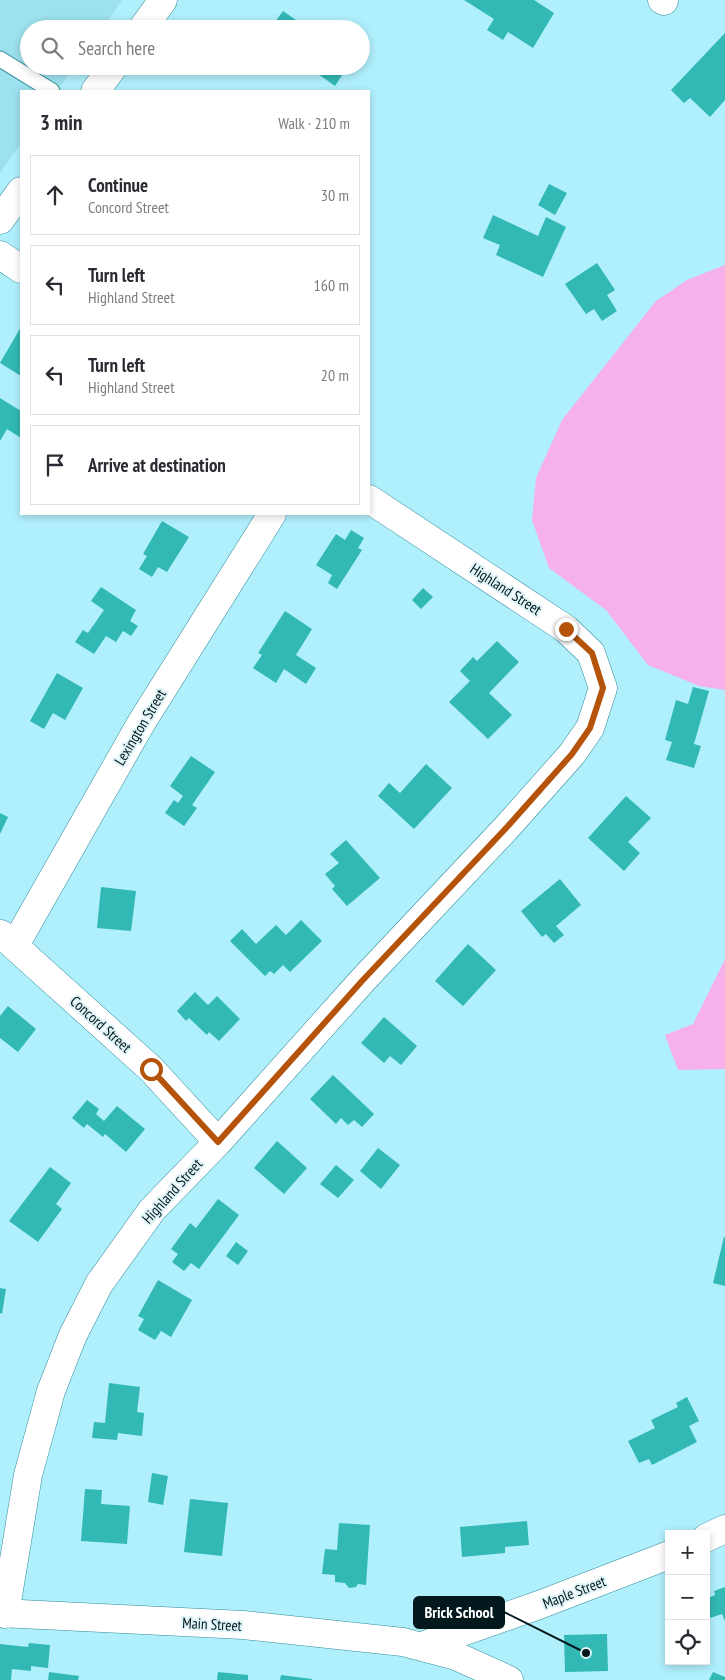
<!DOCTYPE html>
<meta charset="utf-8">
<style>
:root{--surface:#fff;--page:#f7f7f7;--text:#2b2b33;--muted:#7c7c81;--line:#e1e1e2}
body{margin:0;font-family:"PT Sans Narrow",sans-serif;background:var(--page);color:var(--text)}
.controls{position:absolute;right:15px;bottom:15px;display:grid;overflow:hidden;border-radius:0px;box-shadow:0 2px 8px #0003}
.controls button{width:45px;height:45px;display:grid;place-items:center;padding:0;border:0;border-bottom:1px solid var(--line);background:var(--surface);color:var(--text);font:25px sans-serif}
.stop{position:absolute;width:15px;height:15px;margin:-11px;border:4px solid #b45309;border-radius:50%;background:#fff}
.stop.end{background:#b45309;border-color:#fff;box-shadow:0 1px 5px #0008}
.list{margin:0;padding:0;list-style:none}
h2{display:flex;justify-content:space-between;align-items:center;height:65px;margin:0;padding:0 20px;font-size:21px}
h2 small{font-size:16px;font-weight:400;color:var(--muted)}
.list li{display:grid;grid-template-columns:32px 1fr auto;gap:15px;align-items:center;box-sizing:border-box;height:80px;margin:0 10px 10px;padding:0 10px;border:1px solid var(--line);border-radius:0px}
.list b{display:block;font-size:19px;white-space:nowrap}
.list p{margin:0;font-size:16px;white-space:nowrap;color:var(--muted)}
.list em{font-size:16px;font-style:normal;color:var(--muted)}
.icon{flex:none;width:28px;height:28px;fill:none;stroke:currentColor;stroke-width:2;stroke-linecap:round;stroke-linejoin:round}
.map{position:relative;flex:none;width:725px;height:1680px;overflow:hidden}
.search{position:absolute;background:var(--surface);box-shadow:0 2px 8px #0003;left:20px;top:20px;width:350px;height:55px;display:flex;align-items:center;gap:12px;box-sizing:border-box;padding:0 18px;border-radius:28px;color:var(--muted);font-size:19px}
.panel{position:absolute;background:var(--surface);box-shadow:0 2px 8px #0003;left:20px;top:90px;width:350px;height:425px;border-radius:0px}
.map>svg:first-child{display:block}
.built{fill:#9de1ee}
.green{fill:#f6b0eb}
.building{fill:#32b9b5}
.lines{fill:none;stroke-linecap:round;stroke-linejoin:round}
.lane-casing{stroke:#318c9c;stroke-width:17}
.street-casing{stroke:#318c9c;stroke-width:29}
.secondary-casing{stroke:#318c9c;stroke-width:29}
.lane{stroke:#fff;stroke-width:15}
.street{stroke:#fff;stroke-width:28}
.secondary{stroke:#fff;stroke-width:28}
.route{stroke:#b45309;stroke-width:6}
.labels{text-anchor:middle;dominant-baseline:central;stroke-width:4;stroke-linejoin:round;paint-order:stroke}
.street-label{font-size:15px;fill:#01181d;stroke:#e0f4f8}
.leader{fill:none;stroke:#01181d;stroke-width:2}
.callout-dot{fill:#01181d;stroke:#e0f4f8;stroke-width:2}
.callout{fill:#01181d;stroke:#01181d;stroke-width:2}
.callout-label{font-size:16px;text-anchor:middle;font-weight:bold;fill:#fff}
</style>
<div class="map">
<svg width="725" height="1680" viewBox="0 0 725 1680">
<rect width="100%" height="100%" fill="#b0effc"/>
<path class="built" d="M0 0H122L102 29H29V66H75L57 91H21V143L0 173Z"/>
<path class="green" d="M725 265V690L699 686 648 665 606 610 549 568 532 520 536 478 562 420 656 301 687 280Z
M725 959V1069L678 1070 665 1035 693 1024Z"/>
<path class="building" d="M464 0H534L554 13 533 48 508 32 503 40 487 30 494 19Z
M283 11 309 29H270Z
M725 33V100L710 117 690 98 684 103 671 90Z
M307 66H348L335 86Z
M549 184 567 193 555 215 538 205Z
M493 215 538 236 546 217 566 227 543 277 496 255 500 245 483 238Z
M597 263 615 290 607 295 617 311 602 321 594 309 586 314 565 284Z
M21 327V376L0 363Z
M0 398 21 411V438L7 429 0 441Z
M162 521 189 537 167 572 158 567 152 577 139 569 147 556 143 554Z
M351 530 364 538 358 548 362 550 337 589 328 583 332 575 316 565 336 534 345 540Z
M101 587 136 610 130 621 138 626 131 636 123 631 116 642 106 636 94 654 75 642 83 630 88 633 104 610 91 601Z
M423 588 433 597 421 609 412 600Z
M285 611 312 629 296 655 316 668 306 684 284 669 276 683 253 668 262 655 258 653Z
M497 641 519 662 489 693 512 715 488 739 449 702 470 681 460 671 473 657 477 661Z
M57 673 83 688 65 720 53 713 44 729 30 721Z
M693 687 709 691 694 744 701 746 694 768 666 760 672 742 665 740 676 700 688 704Z
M191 756 215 772 192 805 197 808 184 826 165 813 174 800 178 803 183 796 170 786Z
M426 764 452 788 414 829 378 796 389 783 400 793Z
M626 796 651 818 628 842 640 853 624 871 588 838Z
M0 813 8 817 0 834Z
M346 840 380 878 347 906 332 889 335 886 325 874 339 863 330 854Z
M560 879 581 905 556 926 564 935 554 943 546 934 542 937 521 911Z
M101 887 136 891 131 931 97 928Z
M301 920 322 941 290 972 283 965 274 974 270 971 265 976 230 941 242 929 256 944 276 925 286 935Z
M468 944 496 970 463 1006 435 981Z
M195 992 208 1005 217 996 240 1019 219 1041 209 1032 207 1035 189 1018 186 1021 177 1011Z
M8 1006 36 1029 18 1052 0 1038V1016Z
M384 1017 417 1046 401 1065 390 1056 384 1063 361 1043Z
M333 1075 374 1114 362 1127 354 1120 348 1125 341 1118 336 1124 310 1099Z
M87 1100 99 1109 96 1114 104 1121 117 1106 145 1129 126 1152 105 1134 103 1137 87 1124 84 1128 72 1118Z
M277 1141 307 1168 284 1194 254 1168Z
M378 1148 400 1165 381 1189 360 1171Z
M336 1165 354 1180 338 1198 320 1184Z
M50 1167 71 1183 56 1204 62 1209 38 1242 9 1221Z
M218 1199 239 1215 199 1269 191 1263 184 1271 172 1262 178 1254 171 1249 190 1223 196 1228Z
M724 1237H725V1286L713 1283Z
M236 1242 248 1251 238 1265 226 1256Z
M158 1280 192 1300 171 1337 161 1331 155 1340 138 1330 144 1319 138 1316Z
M0 1288 6 1289 2 1314 0 1313Z
M109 1383 140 1387 137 1412 144 1413 142 1436 118 1433 117 1440 92 1438 94 1422 105 1423Z
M687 1397 699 1421 689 1426 697 1442 652 1465 649 1459 639 1463 628 1441 655 1428 651 1420 678 1407 676 1403Z
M152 1473 168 1476 163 1505 148 1502Z
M85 1489 102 1490 101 1504 130 1506 127 1544 81 1541Z
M190 1499 228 1503 222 1556 184 1552Z
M527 1521 529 1545 505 1547V1553L462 1557 460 1527Z
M339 1523 370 1525 366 1585 358 1584 356 1587 349 1588 345 1583 335 1582V1575L322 1574 325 1549 337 1550Z
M725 1587V1621L722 1614 710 1618 706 1608V1599L715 1595 714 1591Z
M607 1634 608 1671 565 1672 564 1635Z
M29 1643 50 1645 48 1668 31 1666V1671L12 1669 11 1680H0V1644L28 1647Z
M49 1672 79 1676 78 1680H48Z
M218 1672 248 1675V1680H217Z
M713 1672 725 1677V1680H709Z
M281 1675 312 1679V1680H280Z"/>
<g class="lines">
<defs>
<path id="lane" d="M0 59 52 91"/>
<path id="street" d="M662 0 664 1
M0 255 21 269
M1 934 151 1069 218 1142
M15 945 140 725 272 514
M706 1538 725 1529
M5 1614 28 1475 51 1391 73 1335 99 1284 152 1210 218 1142 362 981 508 826 572 754 590 728 603 688 591 653 566 629 369 499
M422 1646 539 1605 669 1555"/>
<path id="secondary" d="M142 29 163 0
M95 91 114 66
M0 220 21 191
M0 1613 243 1625 403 1642 456 1656 509 1680"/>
</defs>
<use href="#lane" class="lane-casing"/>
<use href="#street" class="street-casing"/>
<use href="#secondary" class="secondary-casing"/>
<use href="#lane" class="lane"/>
<use href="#street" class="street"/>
<use href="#secondary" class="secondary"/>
</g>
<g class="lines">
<path class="route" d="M151 1069 218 1142 362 981 508 826 572 754 590 728 603 688 592 653 566 629"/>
</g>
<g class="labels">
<g class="street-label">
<text transform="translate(506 589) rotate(33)">Highland Street</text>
<text transform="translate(140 727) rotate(-59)">Lexington Street</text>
<text transform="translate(101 1024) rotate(42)">Concord Street</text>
<text transform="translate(172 1191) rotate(-48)">Highland Street</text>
<text transform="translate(574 1592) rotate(-21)">Maple Street</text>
<text transform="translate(212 1624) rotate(3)">Main Street</text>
</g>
</g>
<path class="leader" d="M586 1653L504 1612"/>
<circle class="callout-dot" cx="586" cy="1653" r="5"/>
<rect class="callout" x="414" y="1597" width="90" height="31" rx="5"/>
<g class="callout-label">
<text x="459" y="1618">Brick School</text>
</g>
</svg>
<div class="controls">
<button>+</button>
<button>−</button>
<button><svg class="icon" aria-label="locate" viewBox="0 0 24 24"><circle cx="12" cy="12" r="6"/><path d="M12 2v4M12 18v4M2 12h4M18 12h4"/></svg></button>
</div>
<div class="stop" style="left:151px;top:1069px"></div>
<div class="stop end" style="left:566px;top:629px"></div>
<div class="search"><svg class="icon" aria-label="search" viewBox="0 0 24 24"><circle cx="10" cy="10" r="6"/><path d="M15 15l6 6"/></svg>Search here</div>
<section class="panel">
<h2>3 min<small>Walk · 210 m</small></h2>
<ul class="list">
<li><svg class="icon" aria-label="ahead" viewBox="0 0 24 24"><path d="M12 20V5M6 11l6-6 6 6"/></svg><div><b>Continue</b><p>Concord Street</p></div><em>30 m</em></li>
<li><svg class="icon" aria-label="left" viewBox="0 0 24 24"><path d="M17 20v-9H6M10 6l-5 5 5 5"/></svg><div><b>Turn left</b><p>Highland Street</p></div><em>160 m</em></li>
<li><svg class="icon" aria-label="left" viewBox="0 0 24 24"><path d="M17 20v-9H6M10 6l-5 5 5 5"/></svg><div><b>Turn left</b><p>Highland Street</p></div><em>20 m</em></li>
<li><svg class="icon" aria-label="arrive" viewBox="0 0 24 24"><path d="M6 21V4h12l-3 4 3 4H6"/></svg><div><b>Arrive at destination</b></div></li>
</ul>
</section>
</div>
